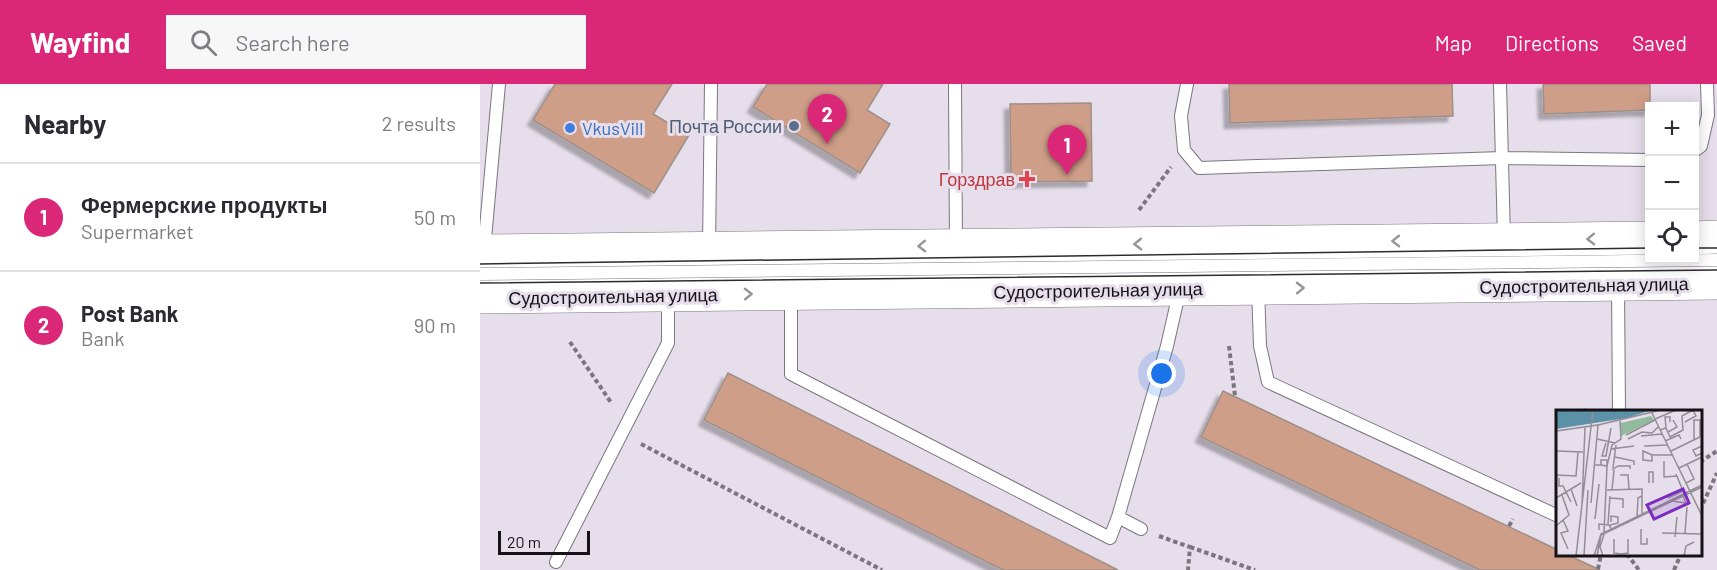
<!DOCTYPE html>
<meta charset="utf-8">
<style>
:root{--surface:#fff;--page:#f7f7f7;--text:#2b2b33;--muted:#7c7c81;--line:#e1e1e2;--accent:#db2777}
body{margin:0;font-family:Barlow,sans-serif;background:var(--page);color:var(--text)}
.controls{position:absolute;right:18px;top:18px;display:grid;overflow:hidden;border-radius:0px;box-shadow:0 3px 15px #0003}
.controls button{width:54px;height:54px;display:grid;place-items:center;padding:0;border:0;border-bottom:2px solid var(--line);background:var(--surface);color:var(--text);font:30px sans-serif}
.scale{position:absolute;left:18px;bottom:15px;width:92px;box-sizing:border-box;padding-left:6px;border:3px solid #161318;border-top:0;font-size:16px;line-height:21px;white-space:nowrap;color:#161318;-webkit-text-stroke:4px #e6deeb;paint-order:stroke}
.you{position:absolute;left:682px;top:290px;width:21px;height:21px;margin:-15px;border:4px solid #fff;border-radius:50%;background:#1a73e8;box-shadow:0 0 0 9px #1a73e833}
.badge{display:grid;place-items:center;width:39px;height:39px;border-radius:50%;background:var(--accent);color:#fff;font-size:20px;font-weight:700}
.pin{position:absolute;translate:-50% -50px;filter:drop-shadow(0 2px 3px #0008)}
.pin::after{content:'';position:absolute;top:32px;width:21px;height:18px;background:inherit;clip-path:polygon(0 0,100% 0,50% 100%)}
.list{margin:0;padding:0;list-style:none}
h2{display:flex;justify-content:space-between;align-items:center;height:78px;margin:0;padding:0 24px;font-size:26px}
h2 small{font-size:20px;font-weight:400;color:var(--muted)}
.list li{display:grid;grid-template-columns:39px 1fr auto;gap:18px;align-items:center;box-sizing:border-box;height:108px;padding:0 24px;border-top:2px solid var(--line)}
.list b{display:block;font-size:22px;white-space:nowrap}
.list p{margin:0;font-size:20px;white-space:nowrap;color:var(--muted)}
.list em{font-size:20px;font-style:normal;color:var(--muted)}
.icon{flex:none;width:33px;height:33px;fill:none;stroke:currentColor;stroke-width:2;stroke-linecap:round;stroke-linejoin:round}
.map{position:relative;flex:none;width:1237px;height:486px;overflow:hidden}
header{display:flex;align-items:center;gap:36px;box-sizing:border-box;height:84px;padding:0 30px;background:var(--accent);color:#fff}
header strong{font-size:28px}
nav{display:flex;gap:33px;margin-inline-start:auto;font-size:21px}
.search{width:420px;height:54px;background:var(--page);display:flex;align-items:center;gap:15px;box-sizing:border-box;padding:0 21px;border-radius:0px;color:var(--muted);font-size:22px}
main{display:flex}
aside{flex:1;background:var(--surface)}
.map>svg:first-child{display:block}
.building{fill:#cf9e88;stroke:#9e9089;stroke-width:1.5;filter:url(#shadow)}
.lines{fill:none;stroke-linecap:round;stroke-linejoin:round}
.lane-casing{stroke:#7c7580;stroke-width:14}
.secondary-casing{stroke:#7c7580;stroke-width:34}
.path{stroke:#7b757e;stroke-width:4;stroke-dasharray:4.5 3;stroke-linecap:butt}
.lane{stroke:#fff;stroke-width:12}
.secondary{stroke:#fff;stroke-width:33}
.tram{stroke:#2e2a30;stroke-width:1.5}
.oneway{stroke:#969597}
.service-dot{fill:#5c6f8a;stroke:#e6deeb;stroke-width:2}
.shop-dot{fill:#3f7fe0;stroke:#e6deeb;stroke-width:2}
.health-dot{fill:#e0444e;stroke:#e6deeb;stroke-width:2}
.labels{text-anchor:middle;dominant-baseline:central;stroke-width:6;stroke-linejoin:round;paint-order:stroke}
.service-label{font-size:18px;fill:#4e5e75;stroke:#e6deeb;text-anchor:end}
.shop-label{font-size:18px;fill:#366cbe;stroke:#e6deeb;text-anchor:start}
.health-label{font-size:18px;fill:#be3a42;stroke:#e6deeb;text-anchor:end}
.street-label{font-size:18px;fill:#161318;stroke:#e6deeb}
.inset-river{fill:none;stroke:#5b92a8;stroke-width:3}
.inset-road{fill:none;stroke:#938d97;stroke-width:1.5}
.view{fill:#7b2cbf;fill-opacity:0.15;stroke:#7b2cbf;stroke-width:3}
.inset-edge{fill:none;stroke:#161318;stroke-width:3}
</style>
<header>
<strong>Wayfind</strong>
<div class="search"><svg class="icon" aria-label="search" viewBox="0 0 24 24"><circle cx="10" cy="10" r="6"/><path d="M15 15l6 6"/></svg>Search here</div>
<nav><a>Map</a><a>Directions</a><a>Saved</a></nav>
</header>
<main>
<aside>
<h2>Nearby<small>2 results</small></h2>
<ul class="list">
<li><span class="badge">1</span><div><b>Фермерские продукты</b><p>Supermarket</p></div><em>50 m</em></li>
<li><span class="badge">2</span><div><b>Post Bank</b><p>Bank</p></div><em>90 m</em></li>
</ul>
</aside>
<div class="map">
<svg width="1237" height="486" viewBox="0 0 1237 486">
<defs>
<filter id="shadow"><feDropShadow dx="-5.5" dy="5.5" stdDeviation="1.5" flood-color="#0004"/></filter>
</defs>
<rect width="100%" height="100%" fill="#e6deeb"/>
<path class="building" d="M75 0H192L173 30 209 51 174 109 53 36Z
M287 0H403L387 26 410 40 380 89 273 23Z
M749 0H972L973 32 750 39Z
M1063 0H1170V26L1064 30Z
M611 19 612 97 531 98 530 20Z
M248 289 638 486H523L224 336Z
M743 307 1078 466V470H1086L1120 486H1000L721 353Z"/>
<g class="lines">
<defs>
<path id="lane" d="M475 0 476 162
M707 0 701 32 704 66 719 84 1022 74 1170 76
M1020 0 1024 155
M1214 67 1221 62 1228 31 1227 0
M229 164 231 0
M4 166 19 0
M0 190 1237 176
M1138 202 1139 327
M778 204 780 262 788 298 1078 432
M311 210V290L630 454 638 433 661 445
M638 433 687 262 700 205
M76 478 188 259V213"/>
<path id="secondary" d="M1214 154 1237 153
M0 167 1170 154
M0 213 1237 199"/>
</defs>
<use href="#lane" class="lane-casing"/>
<use href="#secondary" class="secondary-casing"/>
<path class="path" d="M659 126 691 83
M90 258 132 320
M749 262 755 312
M161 360 402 486
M1220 378 1237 367
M1220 426 1237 389
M1029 442 1033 435
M679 452 710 463 708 486
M710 463 775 486
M1147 470 1159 486
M1118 485 1121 470
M1194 486 1201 470"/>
<use href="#lane" class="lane"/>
<use href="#secondary" class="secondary"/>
<path class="tram" d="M1214 164H1237
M0 180 1170 164
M0 199 1237 186"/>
</g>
<defs><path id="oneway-chevron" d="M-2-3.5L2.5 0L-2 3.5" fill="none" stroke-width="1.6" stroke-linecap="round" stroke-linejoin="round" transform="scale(1.5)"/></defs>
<g class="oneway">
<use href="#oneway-chevron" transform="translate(1111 155) rotate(179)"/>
<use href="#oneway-chevron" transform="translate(916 157) rotate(179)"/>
<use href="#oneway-chevron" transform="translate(658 160) rotate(179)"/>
<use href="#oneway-chevron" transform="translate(442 162) rotate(179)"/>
<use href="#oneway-chevron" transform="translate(820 204) rotate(-1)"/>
<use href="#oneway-chevron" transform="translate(268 210) rotate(-1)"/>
</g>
<circle class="service-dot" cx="314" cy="42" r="6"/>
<circle class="shop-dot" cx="90" cy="44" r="6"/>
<path class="health-dot" d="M544 86h6v6h6v6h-6v6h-6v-6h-6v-6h6z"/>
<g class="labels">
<g class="service-label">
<text x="302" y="42">Почта России</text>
</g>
<g class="shop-label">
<text x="102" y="44">VkusVill</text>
</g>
<g class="health-label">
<text x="535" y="95">Горздрав</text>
</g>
<g class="street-label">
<text transform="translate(1104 201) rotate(-1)">Судостроительная улица</text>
<text transform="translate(618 206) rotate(-1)">Судостроительная улица</text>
<text transform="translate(133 212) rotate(-1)">Судостроительная улица</text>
</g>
</g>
<g transform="translate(1076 326)">
<rect width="146" height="146" fill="#e6deeb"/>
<path d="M95 6 98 10 65 26V13Z" fill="#92bb9d"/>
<path d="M0 0H96L71 8 0 19Z" fill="#5b92a8"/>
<path class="inset-river" d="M0 5 30 0"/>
<path class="inset-road" d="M96 3 146 106M99 9 120 0M129 12 140 6 137 0M42 15 105 0M110 18 114 27 127 20 126 6 137 0M104 20 110 18 109 7H114V12M0 21 42 15 35 93M112 22 121 17 117 10M70 25 99 10M85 26 106 24M41 29 59 33M72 29 86 22 96 23 102 17M138 30V10H144V27M109 31 123 25 125 29M50 33 46 46H50L55 18M88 36 111 35M146 36 137 40 140 46 146 43M55 39 78 36M0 41 27 42M115 41 144 27M96 45 87 41V50L96 51V45H116M59 47 78 51V55M108 51V67L121 66M39 55H45L51 56V50H45V55M57 58 60 35M123 58 146 47M56 60 62 56H74V59M0 65 20 66 22 42M64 65H72L73 79M3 68V76H7L15 92M93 73V62H97V73M130 73 138 69 131 54M15 79 21 96M51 80 86 79V105M56 80 58 60M0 88 25 73M54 88 67 89V98M112 88 127 81 120 64M116 91 130 93 127 86M26 95 29 17M81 108 82 88 86 86M39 109 43 74M7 110 12 121 5 123 12 139M52 114 54 86M54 115 62 113V107L55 106V112M0 116 13 105 6 85M85 119V134H91V128M43 120V114L53 115 56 120M48 123 51 56 56 35 65 29 64 11M106 123 146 124M129 123 131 97M119 127 121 107M58 129V143L65 144 72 143V129M20 146 37 0M28 146 32 80M38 146 45 124 146 75M41 146 45 125 146 77M47 146 44 137 49 121M128 146 130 136 138 132"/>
<path class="view" d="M127 79 133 93 98 109 91 95Z"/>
<rect width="146" height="146" class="inset-edge"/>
</g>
</svg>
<div class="controls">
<button>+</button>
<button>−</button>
<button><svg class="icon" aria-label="locate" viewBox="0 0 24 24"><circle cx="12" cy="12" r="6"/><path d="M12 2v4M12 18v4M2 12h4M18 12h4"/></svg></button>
</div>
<div class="scale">20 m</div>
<div class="you"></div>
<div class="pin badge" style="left:587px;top:91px">1</div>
<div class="pin badge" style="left:347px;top:60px">2</div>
</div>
</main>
